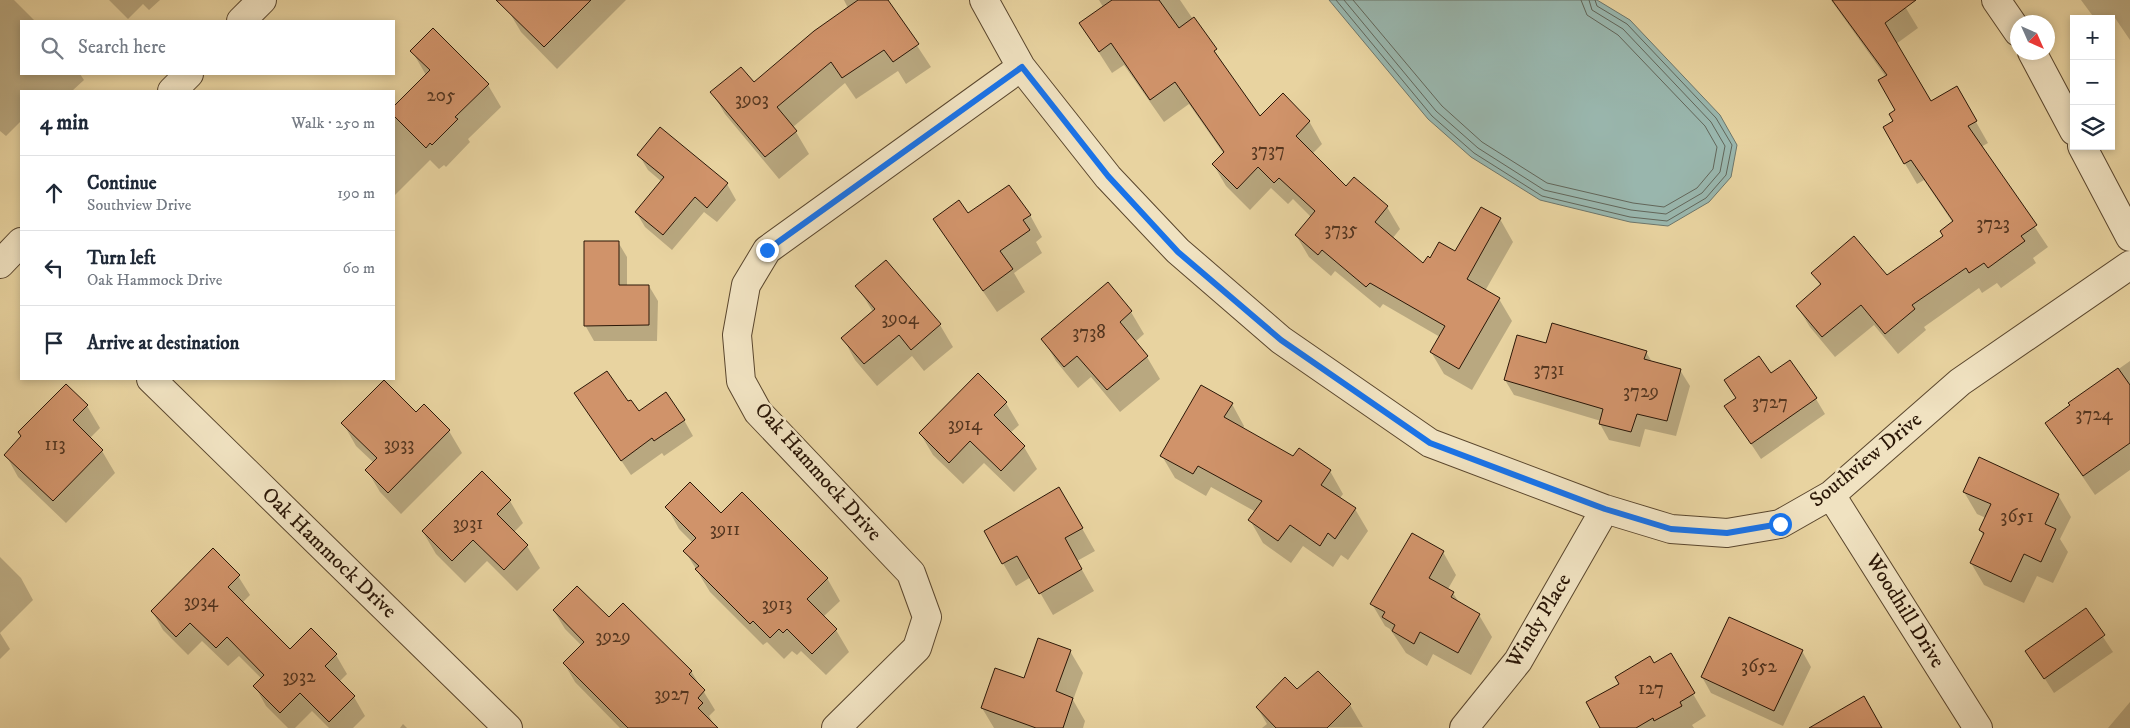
<!DOCTYPE html>
<meta charset="utf-8">
<style>
:root{--surface:#fff;--page:#f6f6f7;--text:#1f2937;--muted:#747a83;--line:#e0e1e3}
body{margin:0;font-family:"IM FELL DW Pica",serif;background:var(--page);color:var(--text)}
.controls{position:absolute;right:15px;top:15px;display:grid;overflow:hidden;border-radius:0px;box-shadow:0 2px 8px #0003}
.controls button{width:45px;height:45px;display:grid;place-items:center;padding:0;border:0;border-bottom:1px solid var(--line);background:var(--surface);color:var(--text);font:25px sans-serif}
.compass{position:absolute;left:2010px;top:15px;width:45px;height:45px;border-radius:50%;background:var(--surface);box-shadow:0 2px 8px #0003;rotate:135deg}
.stop{position:absolute;width:15px;height:15px;margin:-11px;border:4px solid #1a73e8;border-radius:50%;background:#fff}
.stop.end{background:#1a73e8;border-color:#fff;box-shadow:0 1px 5px #0008}
.list{margin:0;padding:0;list-style:none}
h2{display:flex;justify-content:space-between;align-items:center;height:65px;margin:0;padding:0 20px;font-size:21px}
h2 small{font-size:16px;font-weight:400;color:var(--muted)}
.list li{display:grid;grid-template-columns:32px 1fr auto;gap:15px;align-items:center;box-sizing:border-box;height:75px;padding:0 20px;border-top:1px solid var(--line)}
.list b{display:block;font-size:19px;white-space:nowrap}
.list p{margin:0;font-size:16px;white-space:nowrap;color:var(--muted)}
.list em{font-size:16px;font-style:normal;color:var(--muted)}
.icon{flex:none;width:28px;height:28px;fill:none;stroke:currentColor;stroke-width:2;stroke-linecap:round;stroke-linejoin:round}
.map{position:relative;flex:none;width:2130px;height:728px;overflow:hidden}
.search{position:absolute;background:var(--surface);box-shadow:0 2px 8px #0003;left:20px;top:20px;width:375px;height:55px;display:flex;align-items:center;gap:12px;box-sizing:border-box;padding:0 18px;border-radius:0px;color:var(--muted);font-size:19px}
.panel{position:absolute;background:var(--surface);box-shadow:0 2px 8px #0003;left:20px;top:90px;width:375px;height:290px;border-radius:0px}
.map>svg:first-child{display:block}
.water{fill:#99b6ad;stroke:#6d766b}
.shadow{fill:#0003}
.lines{fill:none;stroke-linecap:round;stroke-linejoin:round}
.shore{stroke:#62665a;stroke-width:1}
.building{fill:#d0936a;stroke:#2b1707}
.minor-casing{stroke:#5a462d;stroke-width:30}
.minor{stroke:#f0e2c1;stroke-width:28}
.route{stroke:#1a73e8;stroke-width:6}
.labels{text-anchor:middle;dominant-baseline:central;stroke-width:5;stroke-linejoin:round;paint-order:stroke}
.number-label{font-size:19px;fill:#543620}
.street-label{font-size:21px;fill:#2b1707;stroke:#f0e2c1}
</style>
<div class="map">
<svg width="2130" height="728" viewBox="0 0 2130 728">
<rect width="100%" height="100%" fill="#e8d3a0"/>
<filter id="stains"><feTurbulence type="fractalNoise" baseFrequency=".004" numOctaves="4"/><feColorMatrix values="0 0 0 0 .2 0 0 0 0 .09 0 0 0 0 .02 0 0 0 .5 -.17"/></filter>
<radialGradient id="worn" r=".72"><stop offset=".6" stop-color="#630" stop-opacity="0"/><stop offset="1" stop-color="#630" stop-opacity=".3"/></radialGradient>
<path class="water" d="M1329 0H1597L1630 20 1720 115 1737 145 1731 177 1709 202 1668 226 1630 222 1540 200 1471 157 1428 119Z"/>
<path class="shadow" d="M0 0H14L35 21H21V74H80L84 80 72 91H21V121L6 136 0 131Z
M109 0H160L149 10 143 4 128 19Z
M518 0H626L557 69 521 32 508 10Z
M844 0H887L931 67 906 84 898 71 856 99 845 83 793 127 809 154 779 179 725 114 712 92 754 84 848 8Z
M1099 0H1180L1260 118 1309 121 1322 144 1312 154 1346 188 1354 179 1387 207 1400 229 1392 239 1424 265 1430 259 1455 252 1500 219 1513 242 1485 291 1499 299 1512 321 1472 390 1444 374 1431 352 1440 337 1383 304 1380 308 1335 271 1331 276 1309 257 1296 235 1311 217 1293 199 1288 204 1271 188 1250 210 1226 186 1213 164 1224 154 1189 104 1164 122 1124 65 1112 73 1080 23 1103 7Z
M1831 0H1901L1918 28 1896 44 1930 103 1956 87 1988 143 1981 147 2048 247 2033 258 2036 263 2001 288 1997 283 1982 293 1979 288 1924 327 1926 330 1898 354 1874 325 1835 357 1810 327 1797 306 1821 287 1813 273 1887 277 1944 236 1953 223 1924 180 1917 184 1884 128 1894 121 1897 111 1886 77Z
M2081 0H2130V40L2115 18 2111 21V19H2095Z
M412 51 488 85 501 107 468 139 470 142 446 167 444 165 439 169 430 160 394 196V108L426 75Z
M639 155 727 184 736 200 717 222 704 212 672 250 645 227 636 212 662 182 648 170Z
M968 215H1030L1042 237 1036 242 1042 253 1014 273 1025 292 997 312 934 219Z
M618 242 627 257V286H649L658 301 657 341H594L585 325Z
M886 261 940 325 953 347 924 371 912 356 877 386 855 360 843 338 873 312 857 286Z
M1108 284 1131 312 1144 334 1135 342 1147 357 1160 379 1120 412 1091 377 1078 388 1056 361 1043 339Z
M1547 345 1646 352 1652 362 1680 370 1690 386 1676 436 1645 429 1640 447 1609 440 1600 424 1601 421 1514 395 1505 380Z
M2130 361V470L2095 495 2046 423 2071 406 2070 403Z
M1771 375 1816 399 1825 414 1761 459 1726 406Z
M576 394 628 403 638 413 684 420 693 436 664 456 662 453 631 475Z
M1006 403 1019 425 1010 433 1024 447 1037 469 1014 492 984 463 963 484 933 455 920 433Z
M1232 404 1244 426 1243 429 1293 458 1330 471 1343 494 1340 498 1355 509 1368 531 1348 560 1341 555 1333 567 1303 546 1291 563 1263 543 1250 520 1256 512 1211 487 1206 496 1175 478 1162 456Z
M87 406 100 428 89 439 102 451 115 473 66 523 18 477 6 455Z
M416 414 449 431 462 453 401 514 380 492 367 470 374 463 356 446 343 423Z
M1059 488 1095 551 1077 561 1094 591 1053 615 1031 577 1016 586 985 532Z
M1964 492 2058 495 2071 517 2060 539 2068 552 2053 583 2037 576 2024 603 1984 585 1971 563 1984 537 1980 530 1986 518 1977 514Z
M510 501 523 523 514 532 527 546 540 568 517 591 487 561 465 583 436 554 423 532Z
M667 507 721 515 827 578 840 601 823 617 836 630 849 652 826 675 801 651 797 655 792 651 784 659 767 642 763 645 710 592 685 551 693 543 679 529Z
M1412 534 1443 552 1456 575 1448 589 1453 593 1460 604 1479 615 1492 637 1471 675 1433 654 1427 666 1406 653 1390 629 1385 626 1372 604Z
M0 557 21 578 33 600 0 633 10 649 0 659Z
M238 576 250 595 242 603 290 651 336 655 347 674 339 682 354 697 365 716 353 728H329L312 711 295 728H288L266 706 255 686 262 679 239 656 228 666 202 641 188 655 163 630 152 611Z
M2085 610 2113 652 2054 693 2027 651Z
M554 611 609 619 691 671 715 710 709 716 716 728H620L575 682 564 663 582 646 565 629Z
M1070 651 1083 673 1073 700 1085 721 1083 728H994L982 708Z
M1802 651 1811 667 1783 726 1711 693 1702 677Z
M1670 655 1706 716 1692 725 1694 728H1602L1653 665Z
M1297 691 1350 705 1363 727 1262 728 1267 724 1257 707Z
M2130 702V728H2108Z
M403 724 407 728H400Z"/>
<g class="lines">
<path class="shore" d="M1336 0 1432 116 1474 153 1542 196 1630 217 1667 221 1706 198 1726 175 1732 145 1716 118 1627 24 1597 6 1595 0
M1344 0 1436 111 1478 148 1544 190 1631 210 1666 214 1702 193 1720 172 1725 146 1711 122 1623 29 1592 10 1589 0
M1353 0 1442 106 1482 142 1547 183 1633 203 1664 207 1697 188 1713 169 1717 147 1705 126 1618 35 1587 15 1581 0"/>
</g>
<path class="building" d="M496 0H591L544 47Z
M858 0H888L919 44 893 62 884 50 842 78 831 62 777 107 797 131 765 157 710 92 741 67 754 82 814 31Z
M1112 0H1159L1179 28 1194 17 1217 49 1214 51 1260 116 1283 93 1310 121 1296 136 1346 186 1354 177 1388 206 1375 222 1423 263 1428 256 1430 258 1439 242 1455 251 1481 207 1501 218 1467 279 1500 298 1459 369 1430 352 1445 326 1370 283 1366 287 1322 250 1318 255 1295 235 1315 211 1279 178 1274 183 1258 167 1237 189 1212 164 1224 152 1175 82 1150 100 1111 43 1099 52 1079 23Z
M1832 0H1916L1885 23 1931 101 1957 86 1977 121 1968 126 2037 225 2021 236 2025 241 1988 268 1984 263 1969 273 1966 268 1912 305 1915 309 1885 334 1861 305 1822 337 1796 306 1821 284 1811 273 1854 236 1887 275 1943 236 1940 231 1953 221 1911 160 1904 164 1883 127 1893 121 1889 114 1895 110 1878 80 1887 75Z
M433 28 489 84 455 117 458 119 432 145 430 143 426 148 394 116V106L430 70 410 51Z
M660 127 728 183 707 208 695 197 663 235 635 212 664 177 637 155Z
M1009 185 1031 215 1023 220 1030 230 1000 251 1013 269 983 291 933 219 959 200 968 213Z
M584 241H619V285H649V325L584 326Z
M886 260 941 324 911 350 899 335 864 364 841 338 875 309 855 286Z
M1108 282 1132 311 1120 322 1148 356 1107 390 1077 356 1064 367 1041 339Z
M1552 323 1647 351 1644 359 1681 369 1667 421 1637 414 1631 432 1599 424 1603 409 1504 380 1517 335 1546 343Z
M1759 356 1771 373 1790 360 1817 398 1751 444 1724 406 1736 398 1724 380Z
M2118 368 2130 385V443L2083 476 2045 423 2070 405 2068 403Z
M607 371 628 401 631 400 639 411 666 392 685 420 654 441 652 438 621 461 574 393Z
M978 373 1007 402 994 415 1025 446 1001 471 970 441 949 463 919 433Z
M384 380 416 412 424 404 450 430 388 493 365 470 377 458 341 423Z
M66 384 88 405 73 420 103 450 53 501 4 455 21 436 18 432Z
M1201 385 1233 403 1224 417 1293 456 1299 448 1331 470 1321 485 1356 508 1335 539 1328 533 1320 546 1290 525 1278 541 1248 520 1262 501 1198 466 1193 474 1160 456Z
M1979 457 2059 494 2045 524 2056 529 2041 562 2024 554 2011 582 1970 563 1984 533 1979 530 1991 504 1963 492Z
M482 471 511 500 497 514 528 545 504 570 473 540 452 561 422 531Z
M690 482 721 513 742 492 828 578 807 599 837 629 812 654 787 629 783 633 779 629 770 638 753 621 750 624 695 569 699 566 683 551 696 538 665 507Z
M1059 487 1083 528 1065 538 1082 569 1039 594 1017 556 1002 564 984 531Z
M1412 533 1444 551 1429 578 1454 592 1451 597 1480 614 1458 653 1420 632 1414 644 1392 631 1395 625 1382 617 1385 612 1370 604Z
M213 548 240 575 228 587 290 649 311 628 337 654 325 666 355 696 329 722 300 693 280 713 253 686 264 675 227 637 216 648 190 623 176 637 151 611Z
M577 586 609 617 623 603 692 671 689 674 705 690 698 698 703 703 698 708 718 728H628L563 663 584 642 553 610Z
M2086 608 2105 635 2044 679 2025 651Z
M1729 617 1803 650 1774 711 1701 677Z
M1038 638 1071 650 1056 691 1073 698 1063 728H1036L981 708 995 668 1024 678Z
M1671 653 1695 693 1680 702 1682 706 1654 721 1653 718 1636 728H1600L1586 702 1619 684 1615 677 1650 656 1654 663Z
M1318 671 1351 704 1327 728H1276L1256 707 1285 677 1297 689Z
M1864 696 1882 728H1809Z"/>
<g class="lines">
<defs>
<path id="minor" d="M984 0 1021 67 1108 177 1178 251 1281 340 1430 443 1605 509 1671 529 1727 533 1780 524 1831 495 1960 382 2130 265
M1996 0 2018 32
M241 21 262 0
M2032 52 2074 131
M172 91 189 74
M2082 146 2130 237
M0 264 21 242
M151 379 508 728
M1831 495 1978 728
M836 728 917 648 927 617 911 573 758 412 741 381 737 335 746 285 767 250 1021 67
M1464 728 1518 661 1605 509"/>
</defs>
<use href="#minor" class="minor-casing"/>
<use href="#minor" class="minor"/>
</g>
<g class="lines">
<path class="route" d="M767 250 1022 67 1108 176 1178 252 1281 340 1430 443 1605 509 1671 529 1727 533 1780 524"/>
</g>
<g class="labels">
<g class="number-label">
<text x="441" y="95">205</text>
<text x="752" y="99">3903</text>
<text x="1268" y="150">3737</text>
<text x="1993" y="223">3723</text>
<text x="1341" y="229">3735</text>
<text x="900" y="318">3904</text>
<text x="1089" y="332">3738</text>
<text x="1549" y="369">3731</text>
<text x="1641" y="391">3729</text>
<text x="1770" y="402">3727</text>
<text x="2094" y="414">3724</text>
<text x="965" y="424">3914</text>
<text x="55" y="444">113</text>
<text x="399" y="444">3933</text>
<text x="2017" y="516">3651</text>
<text x="468" y="523">3931</text>
<text x="725" y="529">3911</text>
<text x="201" y="601">3934</text>
<text x="777" y="604">3913</text>
<text x="613" y="636">3929</text>
<text x="1759" y="666">3652</text>
<text x="299" y="676">3932</text>
<text x="1651" y="688">127</text>
<text x="672" y="694">3927</text>
</g>
<g class="street-label">
<text transform="translate(1866 460) rotate(-39)">Southview Drive</text>
<text transform="translate(818 472) rotate(48)">Oak Hammock Drive</text>
<text transform="translate(329 553) rotate(44)">Oak Hammock Drive</text>
<text transform="translate(1905 611) rotate(58)">Woodhill Drive</text>
<text transform="translate(1539 621) rotate(-59)">Windy Place</text>
</g>
</g>
<rect width="100%" height="100%" filter="url(#stains)"/>
<rect width="100%" height="100%" fill="url(#worn)"/>
</svg>
<div class="controls">
<button>+</button>
<button>−</button>
<button><svg class="icon" aria-label="layers" viewBox="0 0 24 24"><path d="M12 4l9 5-9 5-9-5zM3 14l9 5 9-5"/></svg></button>
</div>
<svg class="compass" viewBox="-18 -18 36 36"><path d="M0-13l5 13h-10z" fill="#e53935"/><path d="M0 13l5-13h-10z" fill="#747a83"/></svg>
<div class="stop" style="left:1780px;top:524px"></div>
<div class="stop end" style="left:767px;top:250px"></div>
<div class="search"><svg class="icon" aria-label="search" viewBox="0 0 24 24"><circle cx="10" cy="10" r="6"/><path d="M15 15l6 6"/></svg>Search here</div>
<section class="panel">
<h2>4 min<small>Walk · 250 m</small></h2>
<ul class="list">
<li><svg class="icon" aria-label="ahead" viewBox="0 0 24 24"><path d="M12 20V5M6 11l6-6 6 6"/></svg><div><b>Continue</b><p>Southview Drive</p></div><em>190 m</em></li>
<li><svg class="icon" aria-label="left" viewBox="0 0 24 24"><path d="M17 20v-9H6M10 6l-5 5 5 5"/></svg><div><b>Turn left</b><p>Oak Hammock Drive</p></div><em>60 m</em></li>
<li><svg class="icon" aria-label="arrive" viewBox="0 0 24 24"><path d="M6 21V4h12l-3 4 3 4H6"/></svg><div><b>Arrive at destination</b></div></li>
</ul>
</section>
</div>
